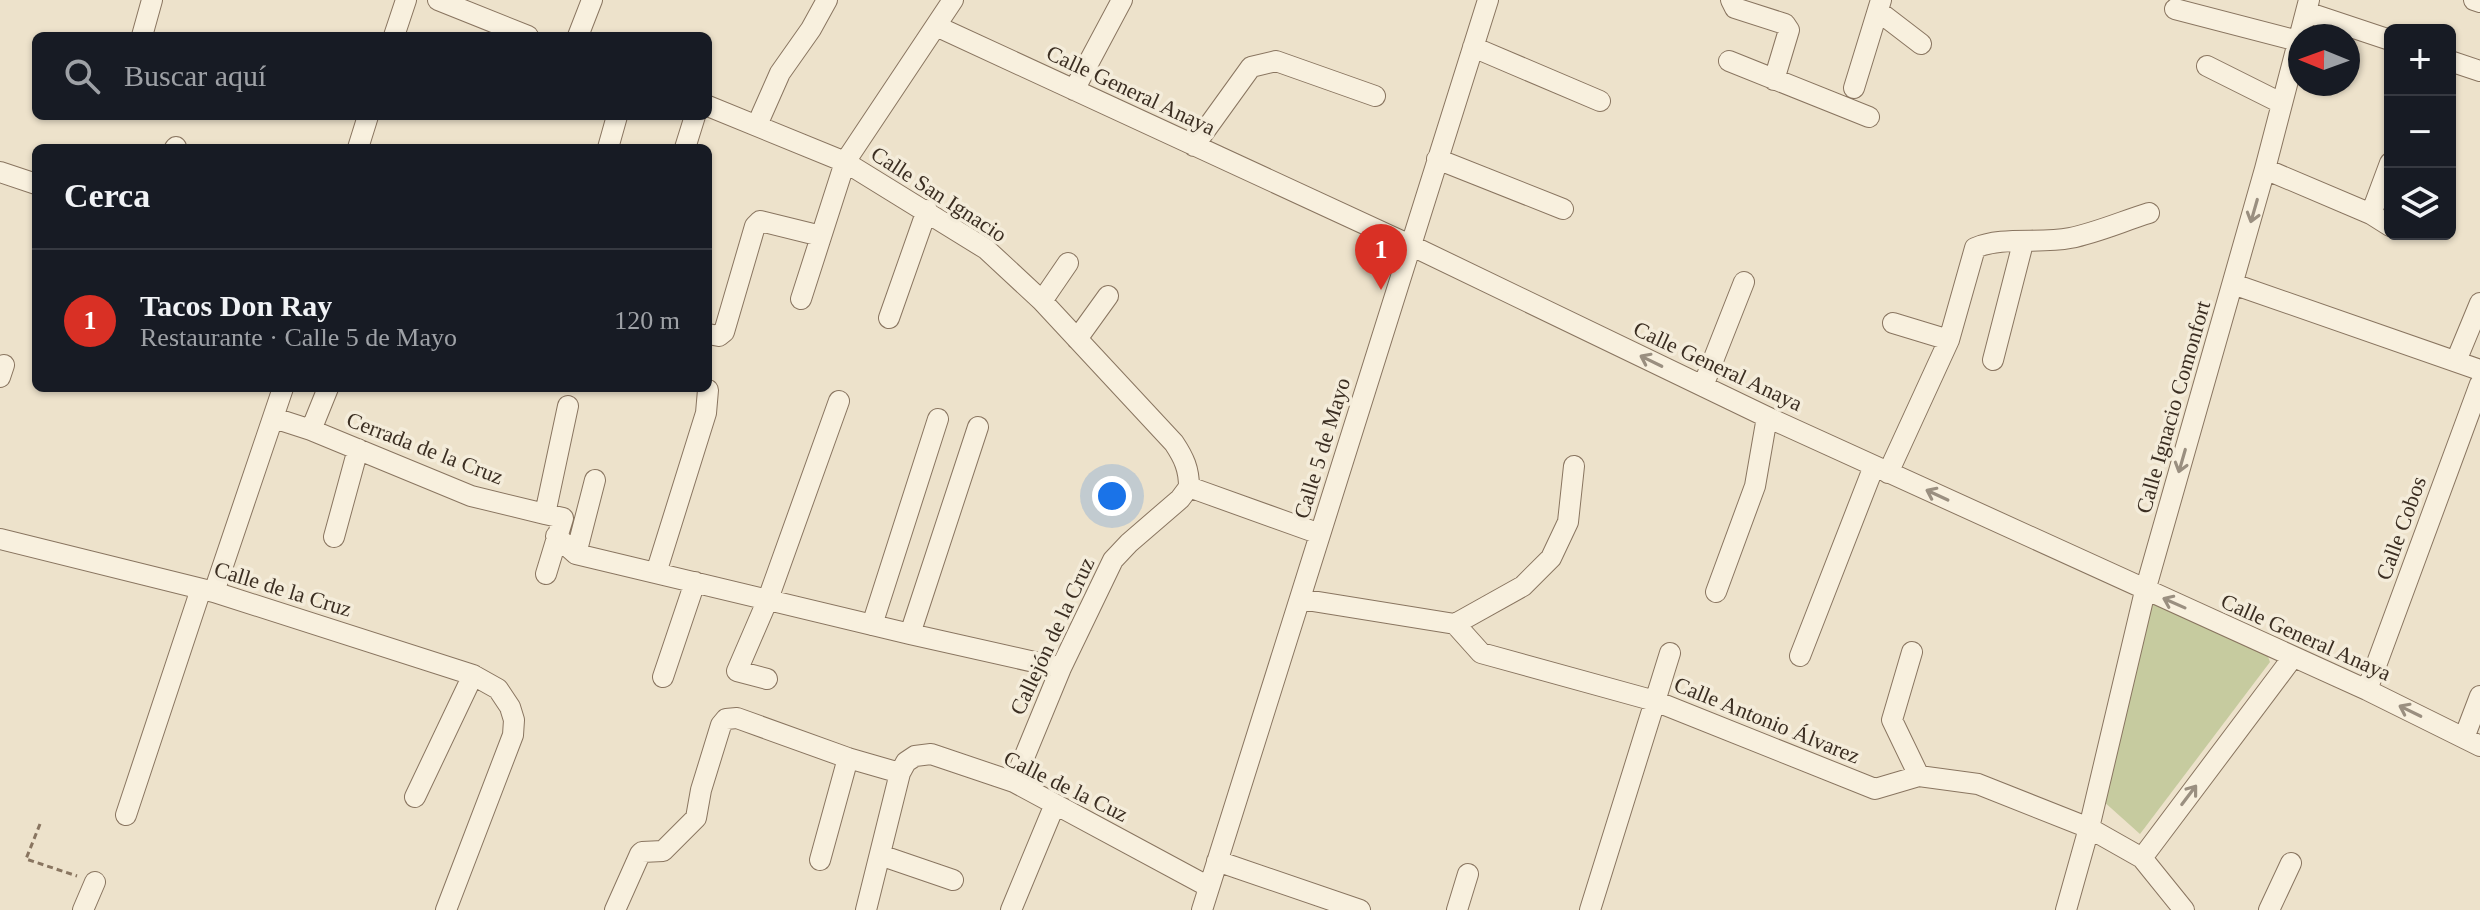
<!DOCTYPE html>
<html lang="es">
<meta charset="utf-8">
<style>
:root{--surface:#171b24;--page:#242831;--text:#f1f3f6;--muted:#9ea1a6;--line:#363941;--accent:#d93025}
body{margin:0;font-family:Georgia,serif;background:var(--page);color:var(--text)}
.controls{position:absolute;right:24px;top:24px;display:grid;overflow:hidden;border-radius:12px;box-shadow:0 2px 6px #0004}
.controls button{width:72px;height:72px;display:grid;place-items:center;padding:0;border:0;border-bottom:2px solid var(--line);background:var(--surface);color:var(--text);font:40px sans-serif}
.compass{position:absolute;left:2288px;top:24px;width:72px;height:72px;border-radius:50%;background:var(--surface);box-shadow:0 2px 6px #0004;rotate:271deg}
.you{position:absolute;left:1112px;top:496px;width:28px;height:28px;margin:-20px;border:6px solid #fff;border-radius:50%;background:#1a73e8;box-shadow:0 0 0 12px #1a73e833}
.badge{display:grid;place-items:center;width:52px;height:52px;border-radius:50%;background:var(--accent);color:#fff;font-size:26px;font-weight:700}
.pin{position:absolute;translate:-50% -66px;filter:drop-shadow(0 2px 4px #0008)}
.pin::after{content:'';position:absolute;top:42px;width:28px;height:24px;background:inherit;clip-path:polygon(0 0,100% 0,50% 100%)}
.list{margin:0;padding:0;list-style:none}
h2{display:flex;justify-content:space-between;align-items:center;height:104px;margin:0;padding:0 32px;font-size:34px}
h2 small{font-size:26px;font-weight:400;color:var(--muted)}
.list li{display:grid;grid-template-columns:52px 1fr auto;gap:24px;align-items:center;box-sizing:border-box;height:144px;padding:0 32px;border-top:2px solid var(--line)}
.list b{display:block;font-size:30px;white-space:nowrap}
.list p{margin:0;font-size:26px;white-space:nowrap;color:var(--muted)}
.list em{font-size:26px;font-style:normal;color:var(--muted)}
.icon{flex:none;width:44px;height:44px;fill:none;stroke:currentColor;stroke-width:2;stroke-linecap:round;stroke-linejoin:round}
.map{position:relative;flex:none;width:2480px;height:910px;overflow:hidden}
.search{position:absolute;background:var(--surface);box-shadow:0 2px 6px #0004;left:32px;top:32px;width:680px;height:88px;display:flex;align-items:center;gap:20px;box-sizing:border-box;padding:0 28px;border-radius:12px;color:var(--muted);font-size:30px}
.panel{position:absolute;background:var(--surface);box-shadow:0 2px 6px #0004;left:32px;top:144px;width:680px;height:248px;border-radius:12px}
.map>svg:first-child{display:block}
.green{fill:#c6cb9f}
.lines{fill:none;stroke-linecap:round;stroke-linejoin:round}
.minor-casing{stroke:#897560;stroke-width:22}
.path{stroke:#897560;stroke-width:3;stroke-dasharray:6 4;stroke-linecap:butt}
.minor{stroke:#f8f0de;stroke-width:20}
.oneway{stroke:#9a8f80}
.labels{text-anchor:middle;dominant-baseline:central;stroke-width:7;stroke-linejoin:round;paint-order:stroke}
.street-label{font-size:22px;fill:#3b2e22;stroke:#f4ecda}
</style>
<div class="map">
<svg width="2480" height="910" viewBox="0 0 2480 910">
<rect width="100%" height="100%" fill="#ede2cb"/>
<path class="green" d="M2154 598 2265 649 2270 662 2140 834 2102 800Z"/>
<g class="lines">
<defs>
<path id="minor" d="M438 0 528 36
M1731 0 1735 8 1785 24 1789 30 1774 80
M2474 0 2480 2
M2175 9 2298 41
M1878 11 1921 44
M2306 12 2390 40
M936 26 1410 245 1767 417 2367 690 2480 746
M142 36 152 0
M394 36 406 0
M578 36 592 0
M1473 47 1600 101
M1729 61 1869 117
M2450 61 2480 71
M2207 66 2281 103
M1854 88 1881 0
M1074 90 1122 0
M708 106 845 162 986 249 1042 301 1174 443C1184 458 1189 469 1189 487
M757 125 780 73 811 29 827 0
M1194 146 1251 67 1276 61 1375 96
M175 148 176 147
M358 148 368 116
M608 148 617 116
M685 148 695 116
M1437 159 1563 209
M2265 169 2371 214 2390 226
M0 172 36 184
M2371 214 2390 163
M2233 284 2480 370
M801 299 845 162 953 0
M1042 301 1068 263
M889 318 927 210
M1893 323 1949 340
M708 334 719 336 724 332 755 226 760 221 821 236
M1077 339 1108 296
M1993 360 2023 243
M2456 361 2480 303
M0 377 4 365
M1703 386 1744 282
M274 418 311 430 471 496 545 514 568 406
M311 430 328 388
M1888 473 1949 340 1975 248C2002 236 2040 244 2070 238 2096 233 2123 221 2149 213
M545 514 563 518 546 574
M556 536 576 554 910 634 1061 668
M334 537 358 449
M0 539 214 592 473 675 498 689 510 707 514 720 513 735 446 910
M576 554 595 480
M656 573 706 413 708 390
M214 592 283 388
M1716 592 1755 486 1767 417
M1300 599 1455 624 1523 586 1551 558 1568 522 1574 466
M1455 624 1481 653 1655 701 1875 789 1919 776 1978 784 2089 828 2142 858 2184 910
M872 625 938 419
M910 634 978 427
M1912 652 1892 720 1919 776
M1800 656 1874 466
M663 677 695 582
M767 679 737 671 768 599 839 401
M2367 690 2480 384
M2464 738 2480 696
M1014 782 1061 668 1113 560 1129 543 1180 499 1189 487 1320 534
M415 797 473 675
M126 815 201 589
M880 855 953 880
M2142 858 2293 657
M820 860 848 758
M1217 861 1360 910
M83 910 95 882
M615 910 640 854 642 852 663 851 696 818 701 790 721 725 726 719 737 718 848 758 900 773
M866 910 900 773 906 762 915 756 931 754 1014 782 1209 887
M1011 910 1055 804
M1202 910 1488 0
M1457 910 1468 874
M1590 910 1670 653
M2066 910 2089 828 2145 591 2265 169 2309 0
M2269 910 2291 863"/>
</defs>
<use href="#minor" class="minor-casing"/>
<path class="path" d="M40 824 26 859 77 876"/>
<use href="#minor" class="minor"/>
</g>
<defs><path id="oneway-shaft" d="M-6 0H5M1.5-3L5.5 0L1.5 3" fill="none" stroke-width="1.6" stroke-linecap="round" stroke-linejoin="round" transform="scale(2)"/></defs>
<g class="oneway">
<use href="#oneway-shaft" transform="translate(2254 211) rotate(106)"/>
<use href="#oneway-shaft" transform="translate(1651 361) rotate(-154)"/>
<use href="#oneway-shaft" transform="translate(2182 461) rotate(106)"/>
<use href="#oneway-shaft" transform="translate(1937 495) rotate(-155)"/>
<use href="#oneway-shaft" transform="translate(2174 603) rotate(-156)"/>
<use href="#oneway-shaft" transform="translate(2410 711) rotate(-154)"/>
<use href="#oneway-shaft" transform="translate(2189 795) rotate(-53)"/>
</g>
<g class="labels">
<g class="street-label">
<text transform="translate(1131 90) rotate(25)">Calle General Anaya</text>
<text transform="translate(939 194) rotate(33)">Calle San Ignacio</text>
<text transform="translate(1718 366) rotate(25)">Calle General Anaya</text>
<text transform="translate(2173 407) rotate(-74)">Calle Ignacio Comonfort</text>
<text transform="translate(425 448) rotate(21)">Cerrada de la Cruz</text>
<text transform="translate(1322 448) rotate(-73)">Calle 5 de Mayo</text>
<text transform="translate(2401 528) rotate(-70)">Calle Cobos</text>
<text transform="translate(283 589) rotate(17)">Calle de la Cruz</text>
<text transform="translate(1052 636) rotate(-65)">Callejón de la Cruz</text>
<text transform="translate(2306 637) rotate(24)">Calle General Anaya</text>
<text transform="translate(1767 720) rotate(22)">Calle Antonio Álvarez</text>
<text transform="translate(1066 786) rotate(26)">Calle de la Cuz</text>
</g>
</g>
</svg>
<div class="controls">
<button>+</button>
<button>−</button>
<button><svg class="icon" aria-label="layers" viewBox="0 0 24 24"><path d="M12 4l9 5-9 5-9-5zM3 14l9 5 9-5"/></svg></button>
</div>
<svg class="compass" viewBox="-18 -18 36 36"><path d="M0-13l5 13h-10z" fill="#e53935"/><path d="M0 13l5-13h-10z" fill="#9ea1a6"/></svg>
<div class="you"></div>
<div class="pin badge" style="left:1381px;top:290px">1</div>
<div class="search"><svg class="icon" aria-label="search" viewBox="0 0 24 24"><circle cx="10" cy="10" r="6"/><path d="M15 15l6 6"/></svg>Buscar aquí</div>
<section class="panel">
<h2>Cerca<small></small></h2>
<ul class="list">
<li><span class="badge">1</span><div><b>Tacos Don Ray</b><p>Restaurante · Calle 5 de Mayo</p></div><em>120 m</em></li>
</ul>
</section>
</div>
